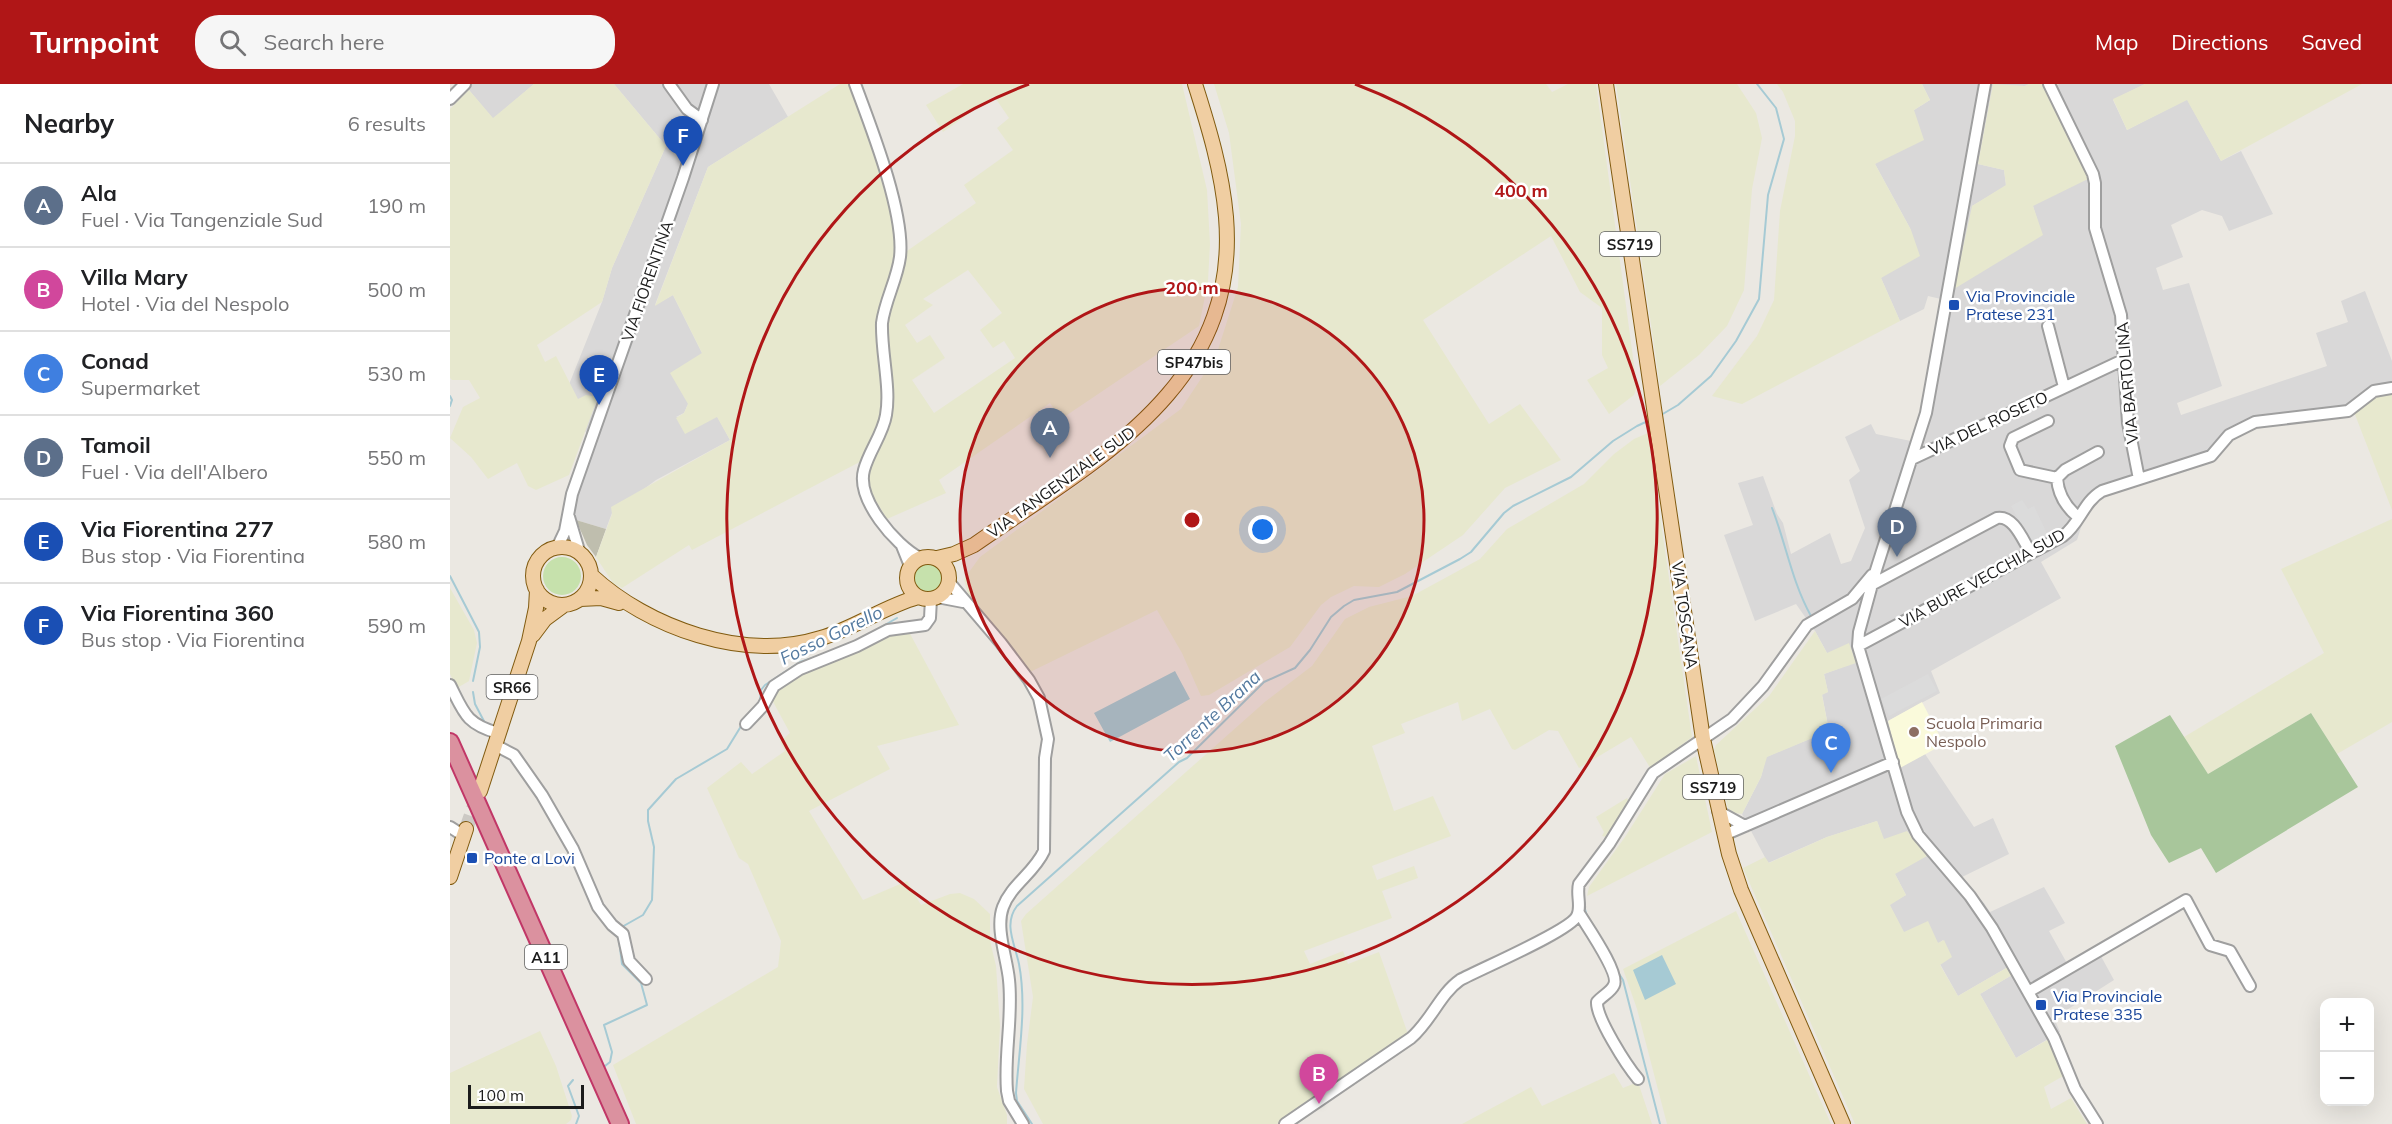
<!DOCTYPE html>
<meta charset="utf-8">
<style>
:root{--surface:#fff;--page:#f6f6f6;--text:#202124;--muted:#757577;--line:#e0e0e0;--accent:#b01617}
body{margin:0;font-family:Mulish,sans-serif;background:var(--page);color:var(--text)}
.controls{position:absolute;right:18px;bottom:18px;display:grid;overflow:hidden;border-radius:12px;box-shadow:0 6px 24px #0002}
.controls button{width:54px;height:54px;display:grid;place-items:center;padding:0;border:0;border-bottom:2px solid var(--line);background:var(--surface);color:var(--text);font:30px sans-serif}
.scale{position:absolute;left:18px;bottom:15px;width:116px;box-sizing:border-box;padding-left:6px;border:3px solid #1b1b1b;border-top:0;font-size:16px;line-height:21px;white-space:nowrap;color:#1b1b1b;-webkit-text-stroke:4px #fff;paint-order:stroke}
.you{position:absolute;left:813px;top:446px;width:21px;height:21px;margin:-15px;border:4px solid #fff;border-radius:50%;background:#1a73e8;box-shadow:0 0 0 9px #1a73e833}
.badge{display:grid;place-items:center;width:39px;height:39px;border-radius:50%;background:var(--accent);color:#fff;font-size:20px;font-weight:700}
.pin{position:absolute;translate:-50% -50px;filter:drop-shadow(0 2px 3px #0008)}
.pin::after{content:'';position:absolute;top:32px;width:21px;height:18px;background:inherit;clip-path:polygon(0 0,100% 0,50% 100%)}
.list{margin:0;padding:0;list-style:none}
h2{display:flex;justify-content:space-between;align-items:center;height:78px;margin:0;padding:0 24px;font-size:26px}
h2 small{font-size:20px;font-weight:400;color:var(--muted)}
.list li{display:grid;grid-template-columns:39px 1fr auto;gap:18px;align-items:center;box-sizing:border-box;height:84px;padding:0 24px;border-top:2px solid var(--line)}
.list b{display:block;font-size:22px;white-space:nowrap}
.list p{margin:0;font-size:20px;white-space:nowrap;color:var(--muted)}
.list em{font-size:20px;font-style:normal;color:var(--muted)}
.icon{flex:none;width:33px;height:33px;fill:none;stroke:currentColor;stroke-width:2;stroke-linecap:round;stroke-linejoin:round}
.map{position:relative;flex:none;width:1942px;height:1040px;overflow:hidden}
header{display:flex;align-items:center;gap:36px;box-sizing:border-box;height:84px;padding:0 30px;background:var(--accent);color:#fff}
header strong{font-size:28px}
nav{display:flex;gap:33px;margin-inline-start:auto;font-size:21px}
.search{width:420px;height:54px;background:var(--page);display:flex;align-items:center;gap:15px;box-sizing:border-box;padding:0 21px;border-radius:24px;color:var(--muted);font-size:22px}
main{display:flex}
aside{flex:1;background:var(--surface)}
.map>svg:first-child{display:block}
.residential{fill:#d9d8d8}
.education{fill:#fafadb}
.construction{fill:#bfbeae}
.farmland{fill:#e7e8ce;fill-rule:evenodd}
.grass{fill:#c6e1ac}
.forest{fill:#a8c69b}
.parking{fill:#dbdbdb}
.water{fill:#a6cad4}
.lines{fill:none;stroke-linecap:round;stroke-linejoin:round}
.stream{stroke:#a6cad4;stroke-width:2}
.major-tunnel{stroke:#ccc9c4;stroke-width:14;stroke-dasharray:14 7;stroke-linecap:butt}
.minor-casing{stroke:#9f9f9f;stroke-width:14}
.major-casing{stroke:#815b10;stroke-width:16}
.highway-casing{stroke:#c13767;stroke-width:20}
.minor{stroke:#fff;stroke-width:10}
.major{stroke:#f0cea2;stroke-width:14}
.highway{stroke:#db919f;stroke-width:16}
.ring{fill:none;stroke:#b01617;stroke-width:3}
.transit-dot{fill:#1a4fb4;stroke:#fff;stroke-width:2}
.education-dot{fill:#8d6e63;stroke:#fff;stroke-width:2}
.labels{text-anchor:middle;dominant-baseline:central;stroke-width:5;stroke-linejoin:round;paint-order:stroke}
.shield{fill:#fff;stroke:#5f5f5f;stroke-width:1.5}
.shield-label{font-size:15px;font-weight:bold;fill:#1b1b1b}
.street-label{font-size:16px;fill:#1b1b1b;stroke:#fff}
.transit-label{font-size:16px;fill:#164399;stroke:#fff;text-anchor:start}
.education-label{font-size:16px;fill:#785e54;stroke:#fff;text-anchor:start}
.water-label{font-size:18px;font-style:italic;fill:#53799f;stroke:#fff}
.centre{fill:#b01617;stroke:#fff;stroke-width:3}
.ring-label{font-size:18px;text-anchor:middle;font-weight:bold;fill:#b01617;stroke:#fff;stroke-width:5;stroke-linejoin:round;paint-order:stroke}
</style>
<header>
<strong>Turnpoint</strong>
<div class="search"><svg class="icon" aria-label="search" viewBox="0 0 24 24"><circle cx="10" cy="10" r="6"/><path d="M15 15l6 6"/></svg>Search here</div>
<nav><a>Map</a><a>Directions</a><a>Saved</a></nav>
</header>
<main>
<aside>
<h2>Nearby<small>6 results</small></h2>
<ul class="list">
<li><span class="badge" style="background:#5c6f8a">A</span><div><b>Ala</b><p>Fuel · Via Tangenziale Sud</p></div><em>190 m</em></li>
<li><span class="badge" style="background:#d1479c">B</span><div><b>Villa Mary</b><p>Hotel · Via del Nespolo</p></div><em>500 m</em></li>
<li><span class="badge" style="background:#3f7fe0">C</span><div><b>Conad</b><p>Supermarket</p></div><em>530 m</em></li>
<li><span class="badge" style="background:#5c6f8a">D</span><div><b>Tamoil</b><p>Fuel · Via dell'Albero</p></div><em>550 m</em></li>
<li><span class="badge" style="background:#1a4fb4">E</span><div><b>Via Fiorentina 277</b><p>Bus stop · Via Fiorentina</p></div><em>580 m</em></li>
<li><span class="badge" style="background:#1a4fb4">F</span><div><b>Via Fiorentina 360</b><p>Bus stop · Via Fiorentina</p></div><em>590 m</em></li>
</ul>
</aside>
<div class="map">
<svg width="1942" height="1040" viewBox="0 0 1942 1040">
<rect width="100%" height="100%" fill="#ebe8e2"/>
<path class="residential" d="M14 0H84L43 35Z
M164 0H319L338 33 258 83 205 221 223 211 252 269 238 320 234 329 226 333 267 332 280 356 206 396 162 429 156 445 126 436 114 422 137 350 114 313 152 218 162 184 216 62Z
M1472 0H1579L1575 2 1543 1 1528 80 1554 86 1556 102 1522 122 1592 151 1583 122 1598 5 1609 0H1695L1663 16 1677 46 1737 15 1771 77 1791 67 1823 130 1779 147 1772 132 1752 126 1721 141 1733 173 1706 184 1713 206 1739 199 1772 302 1727 319 1731 331 1877 282 1866 249 1898 238 1891 217 1915 207 1942 277V309L1913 320 1792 346 1779 358 1767 373 1649 413 1635 431 1627 456 1591 478 1611 514 1481 587 1490 609 1438 637 1450 683 1475 670 1524 743 1543 734 1559 770 1510 794 1534 819 1540 828 1594 803 1615 839 1599 847 1618 881 1647 865 1664 896 1604 934 1610 948 1566 974 1530 910 1562 891 1558 883 1508 912 1490 880 1493 856 1489 859 1454 849 1439 820 1456 811 1445 790 1427 737 1377 753 1318 779 1292 730 1311 693 1316 673 1379 647 1372 610 1378 608 1374 590 1406 578 1377 569 1365 547 1346 520 1305 537 1274 451 1303 441 1288 399 1313 392 1327 430 1333 439 1341 470 1380 449 1391 480 1401 477 1415 444 1399 396 1410 387 1395 353 1421 340 1426 350 1461 357 1475 314 1491 215 1478 212 1474 225 1450 237 1431 194 1461 146 1425 80 1464 26 1480 16Z"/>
<path class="education" d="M1472 618 1494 660 1450 684 1438 637Z"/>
<path class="construction" d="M126 436 156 445 146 473 137 461Z"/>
<path class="farmland" d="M84 0H164L216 62 162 184 152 218 87 261 95 278 106 272 128 315 136 311 148 313 119 391 86 406 78 402 67 379 38 395 21 373 0 354 13 323 30 314 19 296H2L0 294V25L19 6 43 34Z
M390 0H402L404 4 446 146 444 176 526 119 514 101 563 66 547 44 559 34 544 12 493 48 476 21 513 0H732L757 106 760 160 758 197 749 242 611 335 600 319 489 396 496 409 437 435 418 404 417 392 423 371 242 466 239 461 172 504 163 499 146 473 162 430 161 423 280 356 267 333 235 350 226 334 234 329 238 320 220 289 252 269 223 211 205 222 258 83ZM518 186 552 229 530 246 543 264 554 257 565 274 484 329 462 296 495 274 480 251 467 259 455 241 483 221 473 215Z
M764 0H1096L1102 8 1118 0H1146L1187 303 1184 311 1159 330 1137 296 1158 284 1152 271V224L1130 208 1101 152 973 236 1039 340 1070 320 1111 376 1055 404 1013 451 955 490 929 503 904 502 881 513 871 521 840 563 759 611 751 612 732 569 707 526 578 589 527 525 517 507 514 495 530 473 731 325 766 272 788 203 791 140 779 49Z
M1166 0H1287L1306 29 1312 54 1302 105 1294 206 1277 242 1249 271 1210 302Z
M1327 0H1472L1480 16 1464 26 1474 56 1425 80 1461 146 1470 172 1431 194 1450 237 1292 320 1262 312 1307 252 1324 216 1330 127 1345 52V37L1333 8Z
M1543 0 1575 2 1579 0H1609L1598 5 1640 94 1583 122 1593 151 1504 205 1522 122 1556 101 1554 86 1528 80Z
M1695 0H1912L1771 77 1737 16 1677 46 1663 15Z
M1942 309V426L1904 328 1929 310Z
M1198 349 1242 653 1201 685 1181 653 1129 684 1108 647 1099 646 1065 666 1062 665 1040 625 1012 637 1008 618 951 640 955 649 922 662 944 727 983 712 1001 752 922 782 927 796 964 782 968 794 932 807 942 834 854 867 860 880 893 867 898 880 929 868 958 950 827 1040H593L574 1005 577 960 583 913 571 837 576 830 816 617 862 582 895 535 919 523 962 512 1030 475 1057 445 1134 400 1164 370 1184 355Z
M1942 435V638L1887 670 1861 629 1758 690 1734 653 1874 569 1831 485Z
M0 504 24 546 27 559 19 597 7 604 0 590Z
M458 546 509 641 427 662 440 685 359 727 413 816 457 797 471 821 500 810 510 809 524 815 540 830V857L546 882 550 942 547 1003 557 1031V1040H186L163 981 328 883 331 857 298 780 289 774 257 704 291 678 302 690 335 667 330 658 340 649 321 614 324 604 355 585 442 547Z
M1365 547 1377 569 1399 559 1406 579 1374 590 1378 608 1372 611 1379 647 1317 673 1311 693 1292 730 1284 729 1278 724 1264 666 1266 661 1319 612Z
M1246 672 1262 748 1137 812 1139 803 1175 753 1215 690Z
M1177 714 1180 719 1161 754 1152 752 1154 748 1146 733Z
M1427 737 1434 755 1457 747 1477 772 1445 790 1456 811 1440 821 1454 848 1478 837 1488 859 1494 856 1502 873 1490 881 1508 912 1558 883 1562 891 1530 910 1566 974 1599 955 1615 991 1594 1003 1601 1025 1621 1014 1637 1040H1405L1293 784 1315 773 1319 779 1377 753Z
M1286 827 1381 1040H1217L1187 925 1173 885Z
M90 947 106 982 122 1032 121 1036 116 1040H0V989Z
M1164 989 1173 1004 1188 998 1202 1040H1012L1081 1003 1092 1022Z"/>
<path class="grass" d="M93 492a19 19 0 1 1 38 0a19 19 0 1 1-38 0Z
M463 494a15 15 0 1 1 30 0a15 15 0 1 1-30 0Z"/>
<path class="forest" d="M1861 629 1908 703 1766 789 1751 764 1719 779 1701 751 1665 662 1720 631 1758 690Z"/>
<path class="parking" d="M1572 416 1578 425 1584 422 1600 456 1589 461 1580 456 1561 422Z
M1478 590 1487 607 1439 632 1431 615Z"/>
<path class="water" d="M725 587 740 615 660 658 644 629Z
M1212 871 1226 900 1195 916 1183 886Z"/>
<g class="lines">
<path class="stream" d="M0 312 2 316 0 322
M1211 331 1228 321 1261 292 1286 257 1309 215 1318 111 1334 55 1326 24 1307 0
M1322 424C1336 460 1342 498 1361 532
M0 492 29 548 30 563 23 597
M426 546 447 534
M23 608 25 620 36 641
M310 618 311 606 315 601 350 578 375 570
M1290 634 1301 623
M1260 657 1269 650
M26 695 33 678
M1134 821 1137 833
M170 844 193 831 202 816 204 763 198 737V726L226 695 277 665 293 639
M1166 885 1173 896 1210 1040
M155 982 160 978 162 968 154 941 197 921 191 899 172 880 169 856
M123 996 118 1002 129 1032 126 1040
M582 1040 567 1017 566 1009C569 967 577 922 569 880 565 860 553 840 567 822L729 678 737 674 814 598 845 584 860 566 881 533 894 522 904 516 947 508 1010 475 1021 468 1054 429 1063 422 1121 393 1163 357 1187 342 1200 336"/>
<path class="major-tunnel" d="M16 745 28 711"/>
<defs>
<path id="minor" d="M219 0 237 25 252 36
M405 0C421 43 455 129 450 173 447 196 435 216 432 239 431 268 441 304 436 331 433 350 419 367 414 386 406 415 445 461 470 474
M1535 0 1476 329 1426 486 1409 548 1408 562 1457 728 1468 751 1520 812 1542 844 1604 954 1625 1005 1647 1040
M1599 0 1643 90 1645 99V144L1671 231 1678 339 1689 395
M0 15 15 0
M1598 242 1614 303
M1598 337 1563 354 1560 362 1570 386 1607 394
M1462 375 1675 275
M119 433 130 470
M1628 433C1616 423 1608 410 1607 394L1615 386 1648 368
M452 462 460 482
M107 464 115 447 122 410 233 94 263 0
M499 498 551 559 579 596 589 614 598 655 595 674 594 767C584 789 561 801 553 823 545 844 557 874 559 896 563 933 554 970 557 1007L559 1017 573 1040
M1423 500 1547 434C1564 431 1573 457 1581 469
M487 513 513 518
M1408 562 1613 452C1630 440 1633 418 1652 407L1761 372 1779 351 1805 338 1898 327 1924 307 1942 304
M0 601C14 629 16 640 48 649
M296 640 313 622 324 602 350 585 407 562 438 546 475 541 480 534 481 515
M45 661 64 671 92 711 123 765 148 823 162 841 173 850 179 877 196 895
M1268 727 1295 742
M0 743 14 752
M1274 751 1443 678
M1129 829C1136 841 1170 889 1164 901 1161 908 1152 912 1147 918 1146 934 1177 982 1188 995
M1578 908 1736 816 1760 861 1780 867 1800 902
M835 1040 961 954C981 937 990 910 1010 896 1030 885 1120 847 1127 832 1132 823 1126 810 1129 800L1159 760 1203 689 1282 635 1313 602 1357 541 1402 515 1422 491"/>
<path id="major" d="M1156 0 1253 655 1279 770 1291 806 1393 1040
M83 492a29 29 0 1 1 58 0a29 29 0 1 1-58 0Z
M457 494a21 21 0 1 1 42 0a21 21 0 1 1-42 0Z
M487 474 504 470 524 461C644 377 790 304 776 133 772 87 759 44 745 0
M141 491C198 544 294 578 371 554 405 544 433 523 468 513
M130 515 151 514 169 519
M83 551 95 535 114 521
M30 707 79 557 86 524 87 506
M0 793 16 745"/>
<path id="highway" d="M0 658 170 1040"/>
</defs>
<use href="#minor" class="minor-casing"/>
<use href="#major" class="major-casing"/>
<use href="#highway" class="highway-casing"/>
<use href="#minor" class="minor"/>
<use href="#major" class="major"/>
<use href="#highway" class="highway"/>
</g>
<circle cx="742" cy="436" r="232" fill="#b01617" fill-opacity=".12"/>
<g class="ring">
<circle cx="742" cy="436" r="232"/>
<path d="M905 0A465 465 0 1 1 579 0"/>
</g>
<g class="transit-dot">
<rect x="1498" y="215" width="12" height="12" rx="3"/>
<rect x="16" y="768" width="12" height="12" rx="3"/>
<rect x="1585" y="915" width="12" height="12" rx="3"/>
</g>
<circle class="education-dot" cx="1464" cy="648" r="6"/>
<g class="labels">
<g class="shield">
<rect x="1150" y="148" width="60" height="24" rx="4.5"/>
<rect x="708" y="266" width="72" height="24" rx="4.5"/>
<rect x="36.5" y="591" width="51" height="24" rx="4.5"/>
<rect x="1233" y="691" width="60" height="24" rx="4.5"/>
<rect x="75" y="861" width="42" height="24" rx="4.5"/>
</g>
<g class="shield-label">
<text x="1180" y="160">SS719</text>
<text x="744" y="278">SP47bis</text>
<text x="62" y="603">SR66</text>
<text x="1263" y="703">SS719</text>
<text x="96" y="873">A11</text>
</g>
<g class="street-label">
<text transform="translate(197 197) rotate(-71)">VIA FIORENTINA</text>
<text transform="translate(1677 299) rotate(-95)">VIA BARTOLINA</text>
<text transform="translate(1538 339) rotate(-25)">VIA DEL ROSETO</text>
<text transform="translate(611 398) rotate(-36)">VIA TANGENZIALE SUD</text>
<text transform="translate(1532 494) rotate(-29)">VIA BURE VECCHIA SUD</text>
<text transform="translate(1235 531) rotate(82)">VIA TOSCANA</text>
</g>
<g class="transit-label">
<text x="1516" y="212">Via Provinciale<tspan x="1516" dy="18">Pratese 231</tspan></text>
<text x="34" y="774">Ponte a Lovi</text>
<text x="1603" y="912">Via Provinciale<tspan x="1603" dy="18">Pratese 335</tspan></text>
</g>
<g class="education-label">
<text x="1476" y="639">Scuola Primaria<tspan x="1476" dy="18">Nespolo</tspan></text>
</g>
<g class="water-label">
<text transform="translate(381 551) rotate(-26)">Fosso Gorello</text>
<text transform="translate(762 632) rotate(-43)">Torrente Brana</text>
</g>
</g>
<circle cx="742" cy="436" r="9" class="centre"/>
<g class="ring-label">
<text x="1071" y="113">400 m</text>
<text x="742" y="210">200 m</text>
</g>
</svg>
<div class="controls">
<button>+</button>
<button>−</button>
</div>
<div class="scale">100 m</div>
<div class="you"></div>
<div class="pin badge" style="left:600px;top:374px;background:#5c6f8a">A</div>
<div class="pin badge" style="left:869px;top:1020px;background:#d1479c">B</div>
<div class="pin badge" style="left:1381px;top:689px;background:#3f7fe0">C</div>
<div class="pin badge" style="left:1447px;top:473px;background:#5c6f8a">D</div>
<div class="pin badge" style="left:149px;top:321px;background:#1a4fb4">E</div>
<div class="pin badge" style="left:233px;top:82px;background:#1a4fb4">F</div>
</div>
</main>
